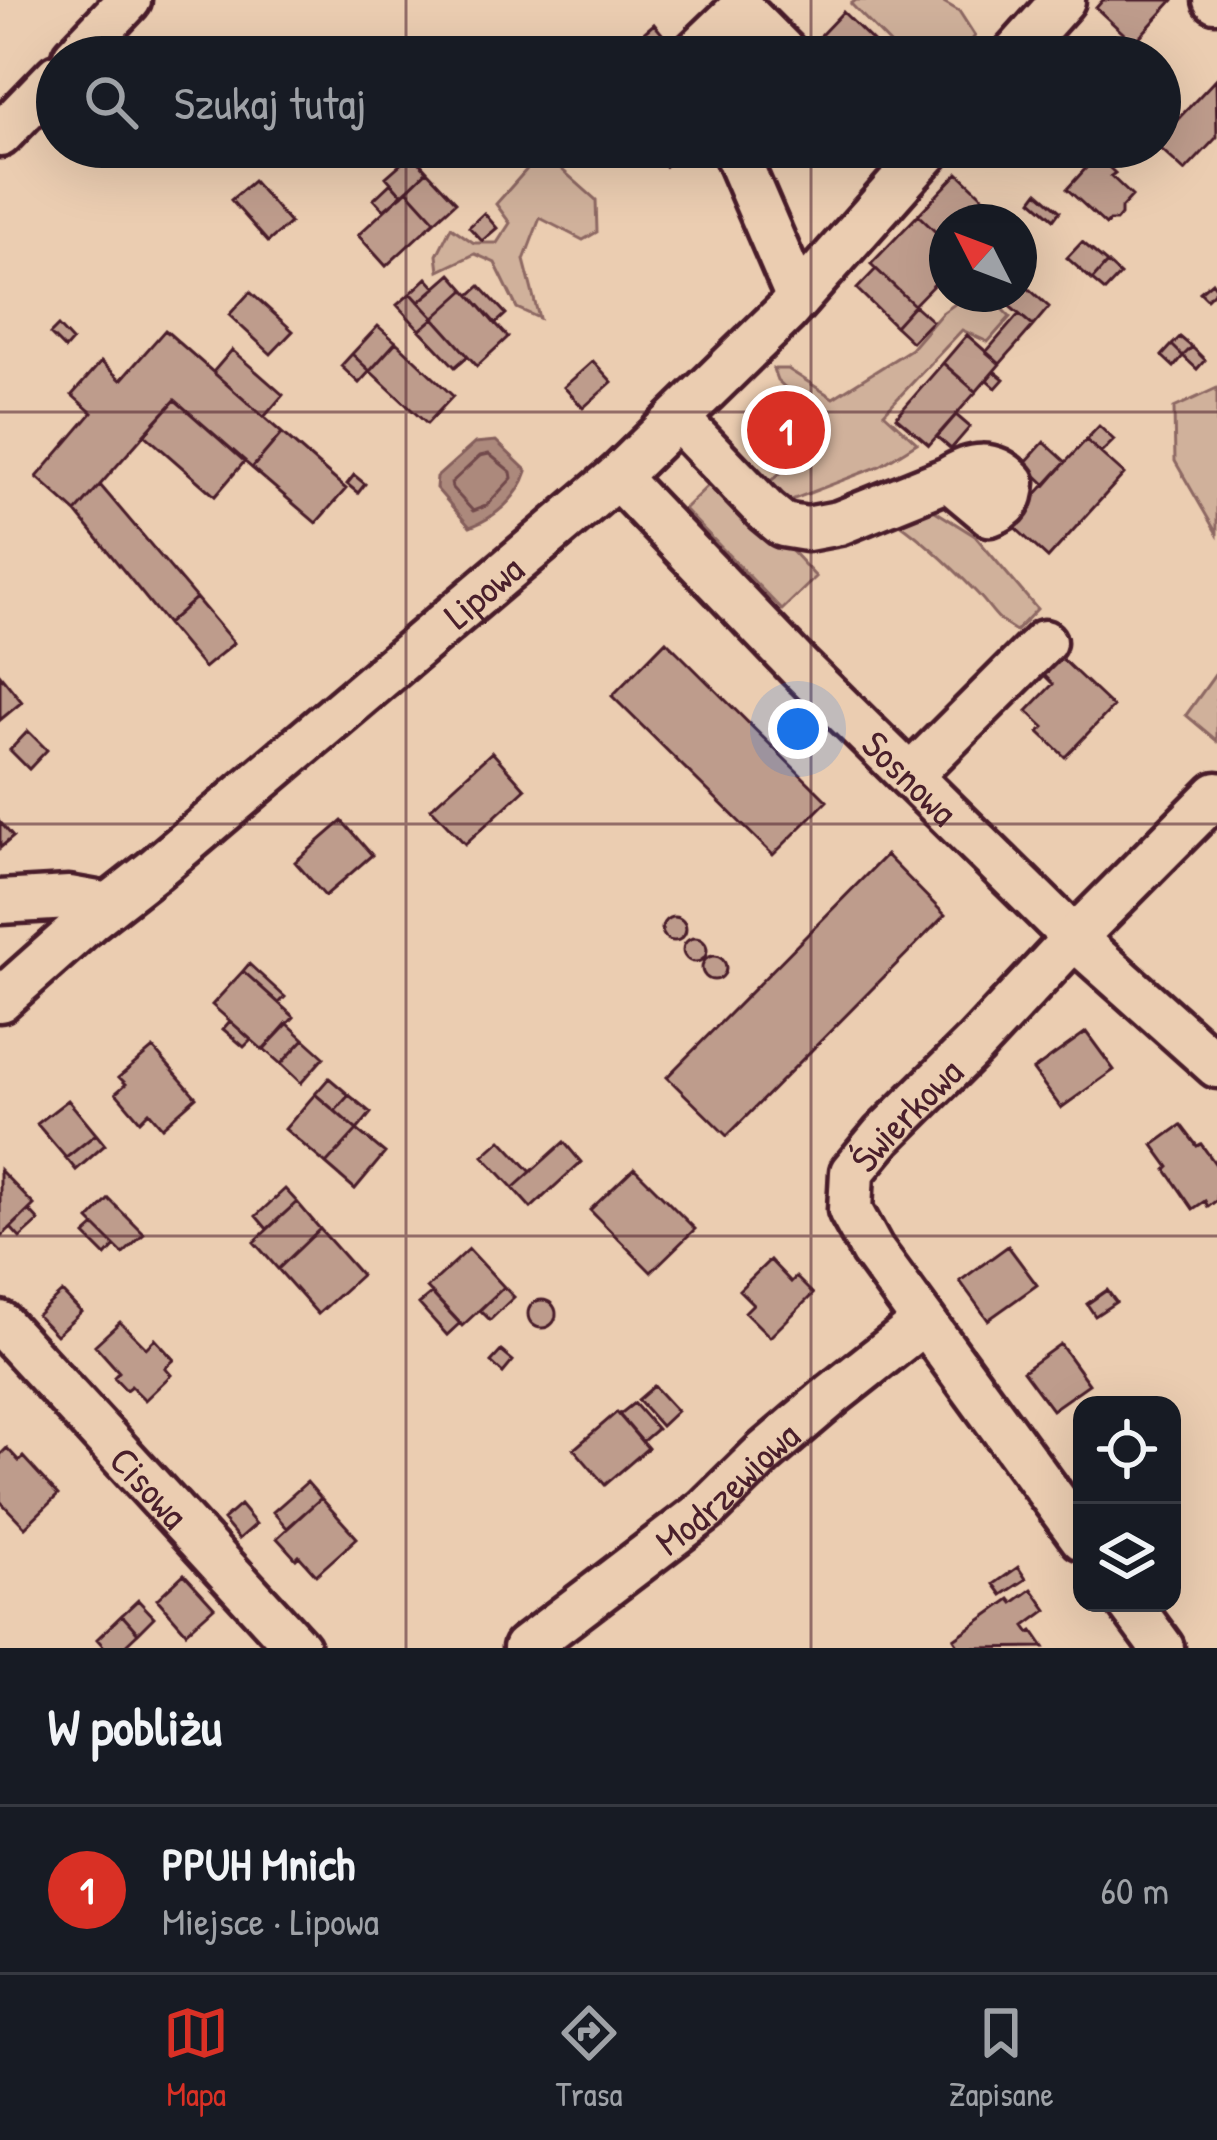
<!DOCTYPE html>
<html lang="pl">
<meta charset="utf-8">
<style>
:root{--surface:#171b24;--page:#242831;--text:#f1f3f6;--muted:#9ea1a6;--line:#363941;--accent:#d93025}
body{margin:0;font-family:"Patrick Hand",sans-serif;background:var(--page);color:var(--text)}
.controls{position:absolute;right:36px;bottom:36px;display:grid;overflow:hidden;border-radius:24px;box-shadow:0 12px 48px #0002}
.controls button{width:108px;height:108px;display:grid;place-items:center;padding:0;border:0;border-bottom:3px solid var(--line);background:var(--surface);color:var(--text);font:60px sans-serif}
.compass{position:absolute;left:929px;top:204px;width:108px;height:108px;border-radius:50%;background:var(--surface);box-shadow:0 12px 48px #0002;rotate:312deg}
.you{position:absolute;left:798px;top:729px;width:42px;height:42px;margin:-30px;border:9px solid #fff;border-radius:50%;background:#1a73e8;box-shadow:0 0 0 18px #1a73e833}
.badge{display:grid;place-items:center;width:78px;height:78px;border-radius:50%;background:var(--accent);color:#fff;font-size:39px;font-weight:700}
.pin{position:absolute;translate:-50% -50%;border:6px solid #fff;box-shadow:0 3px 12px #0006}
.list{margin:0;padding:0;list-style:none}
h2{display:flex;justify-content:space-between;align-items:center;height:156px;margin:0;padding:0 48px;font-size:51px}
h2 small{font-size:39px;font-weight:400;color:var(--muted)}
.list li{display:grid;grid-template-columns:78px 1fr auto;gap:36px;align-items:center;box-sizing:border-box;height:168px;padding:0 48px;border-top:3px solid var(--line)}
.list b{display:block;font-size:45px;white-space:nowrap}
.list p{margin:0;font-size:39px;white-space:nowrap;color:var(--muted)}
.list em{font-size:39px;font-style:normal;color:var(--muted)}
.icon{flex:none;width:66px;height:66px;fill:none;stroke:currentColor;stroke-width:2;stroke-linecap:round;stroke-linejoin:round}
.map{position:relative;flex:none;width:1217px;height:1648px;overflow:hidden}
.search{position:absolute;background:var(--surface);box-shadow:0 12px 48px #0002;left:36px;right:36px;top:36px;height:132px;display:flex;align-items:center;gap:30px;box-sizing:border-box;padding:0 42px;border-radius:66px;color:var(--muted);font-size:45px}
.sheet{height:324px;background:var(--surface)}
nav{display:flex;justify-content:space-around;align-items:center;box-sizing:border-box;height:168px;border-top:3px solid var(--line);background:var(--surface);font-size:33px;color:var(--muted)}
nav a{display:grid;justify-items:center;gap:6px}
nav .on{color:var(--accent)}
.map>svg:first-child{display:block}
.green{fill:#d0b19b;stroke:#8d6863;stroke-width:3}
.water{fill:#ac897c;stroke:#855f5c;stroke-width:3}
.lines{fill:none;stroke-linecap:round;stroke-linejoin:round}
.shore{stroke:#71494b;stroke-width:3}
.building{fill:#be9c8c;stroke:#4a1f2b;stroke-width:3}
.minor-casing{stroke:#4a1f2b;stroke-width:51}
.minor{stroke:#ebcdb1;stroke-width:42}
.grid{fill:none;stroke:#4a1f2b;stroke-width:3;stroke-opacity:0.55}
.labels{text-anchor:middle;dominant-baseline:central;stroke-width:9;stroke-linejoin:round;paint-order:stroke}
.street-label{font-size:39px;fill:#4a1f2b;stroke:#ebcdb1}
</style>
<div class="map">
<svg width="1217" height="1648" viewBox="0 0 1217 1648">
<rect width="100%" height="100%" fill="#ebcdb1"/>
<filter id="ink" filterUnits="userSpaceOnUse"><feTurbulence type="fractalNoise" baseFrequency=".00833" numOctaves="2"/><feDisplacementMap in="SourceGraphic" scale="24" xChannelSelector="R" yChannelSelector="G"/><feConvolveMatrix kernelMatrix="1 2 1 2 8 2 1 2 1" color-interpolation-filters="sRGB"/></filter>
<g filter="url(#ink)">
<path class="green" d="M856 0H940L959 11 975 36 958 57H903L851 4Z
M536 159H550L596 200 597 232 583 240 540 218 524 260 539 318 517 308 495 263 475 254 439 271 437 255 451 227 474 243H497L510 223 496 204Z
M969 294H987L1010 317 988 342 962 330 884 413 917 443 880 466 771 508 768 483 833 431 777 380 773 369H788L833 398 911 349 942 313Z
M1217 388V534L1175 461 1174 408Z
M720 474 816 577 782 610 684 509Z
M919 501 975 536 1037 609 1016 631C994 619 992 608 975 591 950 565 926 542 896 521Z
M1217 672V741L1186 715Z"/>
<path class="water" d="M496 441 527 471C519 497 495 518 470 527L436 488 437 477 475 443Z"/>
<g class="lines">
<path class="shore" d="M489 454 511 472 512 478 486 506 473 511 452 488 451 483 480 456Z"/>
</g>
<path class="building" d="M1103 0H1173L1134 43 1096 8Z
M843 12 889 57H800Z
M654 24 672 46 658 57 640 36Z
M1216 79 1217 137 1185 171 1159 147 1160 138Z
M650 147H688L665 166Z
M755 147H782L769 160Z
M412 154 427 171 402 195 386 177Z
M1097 156 1115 173 1111 176 1132 196 1121 208V215L1116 221H1109L1106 225 1067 189Z
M427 171 456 202 435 221 407 190Z
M958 173 995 208 982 222H947V243L918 215Z
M253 181 290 223 268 242 231 200Z
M391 183 402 195 384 210 374 199Z
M407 190 435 221 386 266 358 235Z
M1038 192 1060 211 1054 219 1032 200Z
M484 213 497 228 482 241 469 227Z
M918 215 947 243V271L914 305 871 264Z
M1082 242 1107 263 1092 280 1067 258Z
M1107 263 1120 275 1105 291 1092 280Z
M876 269 914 305 895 326 857 289Z
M451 274 465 290 434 318 419 302Z
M427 278 436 288 419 302 411 293Z
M1019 280 1049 307 1033 326 995 294H1019Z
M1212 282 1217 289 1207 299 1200 292Z
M480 286 506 314 495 324 470 295Z
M465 290 508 337 477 366 434 318Z
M250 292 293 331 271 354 229 315Z
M411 293 434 318 420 330 397 305Z
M914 305 932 321 912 342 895 326Z
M1019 314 1033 326 1000 364 986 352Z
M434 318 468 356 455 367 420 330Z
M58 326 72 341 65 349 50 334Z
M378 326 396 342 370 371 352 354Z
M165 330 282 433 252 468 175 400 76 512 37 477 92 413 72 395 101 362 121 380Z
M967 335 1000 364 976 392 943 363Z
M1180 337 1192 347 1183 356 1172 345Z
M396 342 453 396 427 424 370 371Z
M1172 345 1183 356 1174 367 1162 356Z
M1192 347 1205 360 1197 369 1183 356Z
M232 350 283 395 264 417 213 372Z
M352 354 370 371 359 383 341 366Z
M593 361 612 382 583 408 564 387Z
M943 363 976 392 929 445 896 417Z
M994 371 1004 379 996 388 987 380Z
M796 398 818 420 776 462 754 440Z
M175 400 245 461 215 496 144 434Z
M956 415 970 427 951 449 937 437Z
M1099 426 1114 440 1101 453 1086 440Z
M282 433 346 489 316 523 252 468Z
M1086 440 1124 474 1048 558 1010 523Z
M1044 442 1066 462 1046 485 1024 464Z
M354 475 365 484 358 493 347 484Z
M100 485 196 598 167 624 76 512Z
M196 598 234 643 204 668 167 624Z
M666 641 827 801 773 855 612 696Z
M1059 656 1113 707 1065 757 1039 732 1044 727 1027 711 1053 684 1042 673Z
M0 675 22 702 0 720Z
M28 731 47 750 29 769 10 750Z
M492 752 525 789 465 844 431 808Z
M342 821 372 855 325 896 295 862Z
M0 822 13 837 0 848Z
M886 855 945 915 727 1136 667 1077Z
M662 929a12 12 0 1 1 24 0a12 12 0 1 1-24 0Z
M683 950a12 12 0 1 1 24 0a12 12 0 1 1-24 0Z
M702 968a12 12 0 1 1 24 0a12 12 0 1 1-24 0Z
M249 964 285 997 279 1003 243 971Z
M243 971 294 1017 263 1050 212 1005Z
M230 1021 251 1040 244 1047 223 1029Z
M287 1023 304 1039 281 1064 264 1049Z
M1086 1032 1114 1070 1061 1108 1033 1070Z
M304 1039 324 1057 301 1083 281 1064Z
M153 1048 196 1097 162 1127 149 1112 140 1121 116 1093 126 1084 119 1077Z
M329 1078 349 1095 335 1111 315 1094Z
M315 1094 357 1130 326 1164 285 1129Z
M349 1095 371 1113 357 1130 335 1111Z
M68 1100 96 1134 66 1158 37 1124Z
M1181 1125 1197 1146 1201 1144 1217 1166V1200L1208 1207 1205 1201 1193 1209 1166 1170 1169 1167 1153 1145Z
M357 1130 385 1153 355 1189 326 1164Z
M96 1134 105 1145 76 1170 66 1158Z
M501 1140 531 1172 513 1188 483 1156Z
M564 1142 581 1162 531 1208 513 1188Z
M634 1168 695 1229 651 1272 590 1210Z
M0 1170 34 1205 2 1236 0 1234Z
M285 1189 297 1202 267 1229 256 1216Z
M109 1199 144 1234 123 1254 89 1220Z
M297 1202 320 1229 278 1269 254 1242Z
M29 1210 39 1221 20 1238 11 1228Z
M95 1226 115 1246 106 1256 85 1235Z
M320 1229 361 1275 318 1314 278 1269Z
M1008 1246 1037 1285 988 1320 960 1281Z
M469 1249 504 1287 462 1326 427 1288Z
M770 1260 791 1282 796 1277 813 1294 770 1337 745 1312 753 1304 739 1290Z
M504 1287 514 1297 490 1320 480 1310Z
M1107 1290 1116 1302 1095 1316 1087 1304Z
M62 1292 81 1312 56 1335 37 1315Z
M432 1293 460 1323 447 1335 419 1304Z
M528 1314a14 14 0 1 1 28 0a14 14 0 1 1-28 0Z
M120 1322 146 1348 155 1339 174 1360 165 1368 171 1375 145 1400 131 1386 126 1390 114 1377 119 1372 95 1345Z
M1060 1344 1089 1384 1052 1410 1023 1371Z
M501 1351 513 1361 503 1373 491 1362Z
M654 1386 677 1411 661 1426 638 1400Z
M634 1403 657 1429 642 1442 619 1415Z
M617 1412 648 1448 605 1485 574 1449Z
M7 1448 19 1461 23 1457 58 1495 25 1527 0 1501V1455Z
M307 1482 321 1498 287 1528 273 1512Z
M321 1498 357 1538 316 1575 299 1556 296 1559 277 1538Z
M240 1505 256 1524 239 1539 223 1520Z
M1018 1567 1026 1579 1002 1595 994 1584Z
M184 1574 214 1607 186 1632 157 1599Z
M1032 1589 1047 1610 1025 1626 1030 1633 1033 1631 1044 1647 960 1648 954 1639 1010 1599 1013 1603Z
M138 1600 154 1617 138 1633 122 1615Z
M122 1615 138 1633 122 1648H105L97 1639Z"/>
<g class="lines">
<defs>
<g id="minor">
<path d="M1215 0H1216"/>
<path d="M75 57 129 0"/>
<path d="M691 57 741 9 784 52 779 57"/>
<path d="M1012 57 1063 0"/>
<path d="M0 135 57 76"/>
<path d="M733 147 798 298"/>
<path d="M678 419 766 511 783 525 807 529 839 523 948 479 990 514C1008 508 1012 500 1013 482 993 460 971 464 948 479"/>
<path id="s1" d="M617 477 798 666 1074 938 1217 1066"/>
<path d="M910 776 1044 642"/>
<path d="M0 902 69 898 109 905"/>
<path id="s2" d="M0 1000 90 920 154 870 617 477 785 313 932 147"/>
<path id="s3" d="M0 1323 298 1648"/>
<path id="s4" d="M1082 1538 872 1250 850 1210 852 1172 882 1136 975 1044 1074 938 1217 794"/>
<path d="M1129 1603 1162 1648"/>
<path id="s5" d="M525 1648 706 1510 764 1453 833 1394 924 1322"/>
</g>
</defs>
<use href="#minor" class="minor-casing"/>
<use href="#minor" class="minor"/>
</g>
</g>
<path class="grid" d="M406 0V57M811 0V57M406 147V1648M811 147V1648M0 412H1217M0 824H1217M0 1236H1217"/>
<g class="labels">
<g class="street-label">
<text stroke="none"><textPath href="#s2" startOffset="633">Lipowa</textPath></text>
<text stroke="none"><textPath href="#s1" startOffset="420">Sosnowa</textPath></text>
<text stroke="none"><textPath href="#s4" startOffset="519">Świerkowa</textPath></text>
<text stroke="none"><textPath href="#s3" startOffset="222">Cisowa</textPath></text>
<text stroke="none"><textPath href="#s5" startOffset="258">Modrzewiowa</textPath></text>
</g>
</g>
</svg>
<div class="controls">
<button><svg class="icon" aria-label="locate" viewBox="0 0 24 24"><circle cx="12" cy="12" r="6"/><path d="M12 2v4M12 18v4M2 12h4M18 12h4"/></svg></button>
<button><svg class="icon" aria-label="layers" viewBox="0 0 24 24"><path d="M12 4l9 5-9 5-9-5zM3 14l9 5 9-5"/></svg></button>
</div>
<svg class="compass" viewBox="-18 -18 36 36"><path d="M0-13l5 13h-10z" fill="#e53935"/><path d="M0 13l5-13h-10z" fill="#9ea1a6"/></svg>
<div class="you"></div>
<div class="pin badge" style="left:786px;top:430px">1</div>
<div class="search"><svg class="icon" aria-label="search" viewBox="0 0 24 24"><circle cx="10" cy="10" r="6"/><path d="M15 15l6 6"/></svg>Szukaj tutaj</div>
</div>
<section class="sheet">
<h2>W pobliżu<small></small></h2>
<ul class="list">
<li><span class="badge">1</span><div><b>PPUH Mnich</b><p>Miejsce · Lipowa</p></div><em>60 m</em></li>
</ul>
</section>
<nav>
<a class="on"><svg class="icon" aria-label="map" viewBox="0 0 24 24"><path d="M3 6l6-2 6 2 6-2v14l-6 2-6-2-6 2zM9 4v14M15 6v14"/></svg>Mapa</a>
<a><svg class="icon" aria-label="directions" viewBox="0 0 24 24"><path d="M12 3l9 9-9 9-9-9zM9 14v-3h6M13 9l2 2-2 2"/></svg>Trasa</a>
<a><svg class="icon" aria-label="saved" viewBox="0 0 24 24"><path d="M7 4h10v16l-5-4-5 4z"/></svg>Zapisane</a>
</nav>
